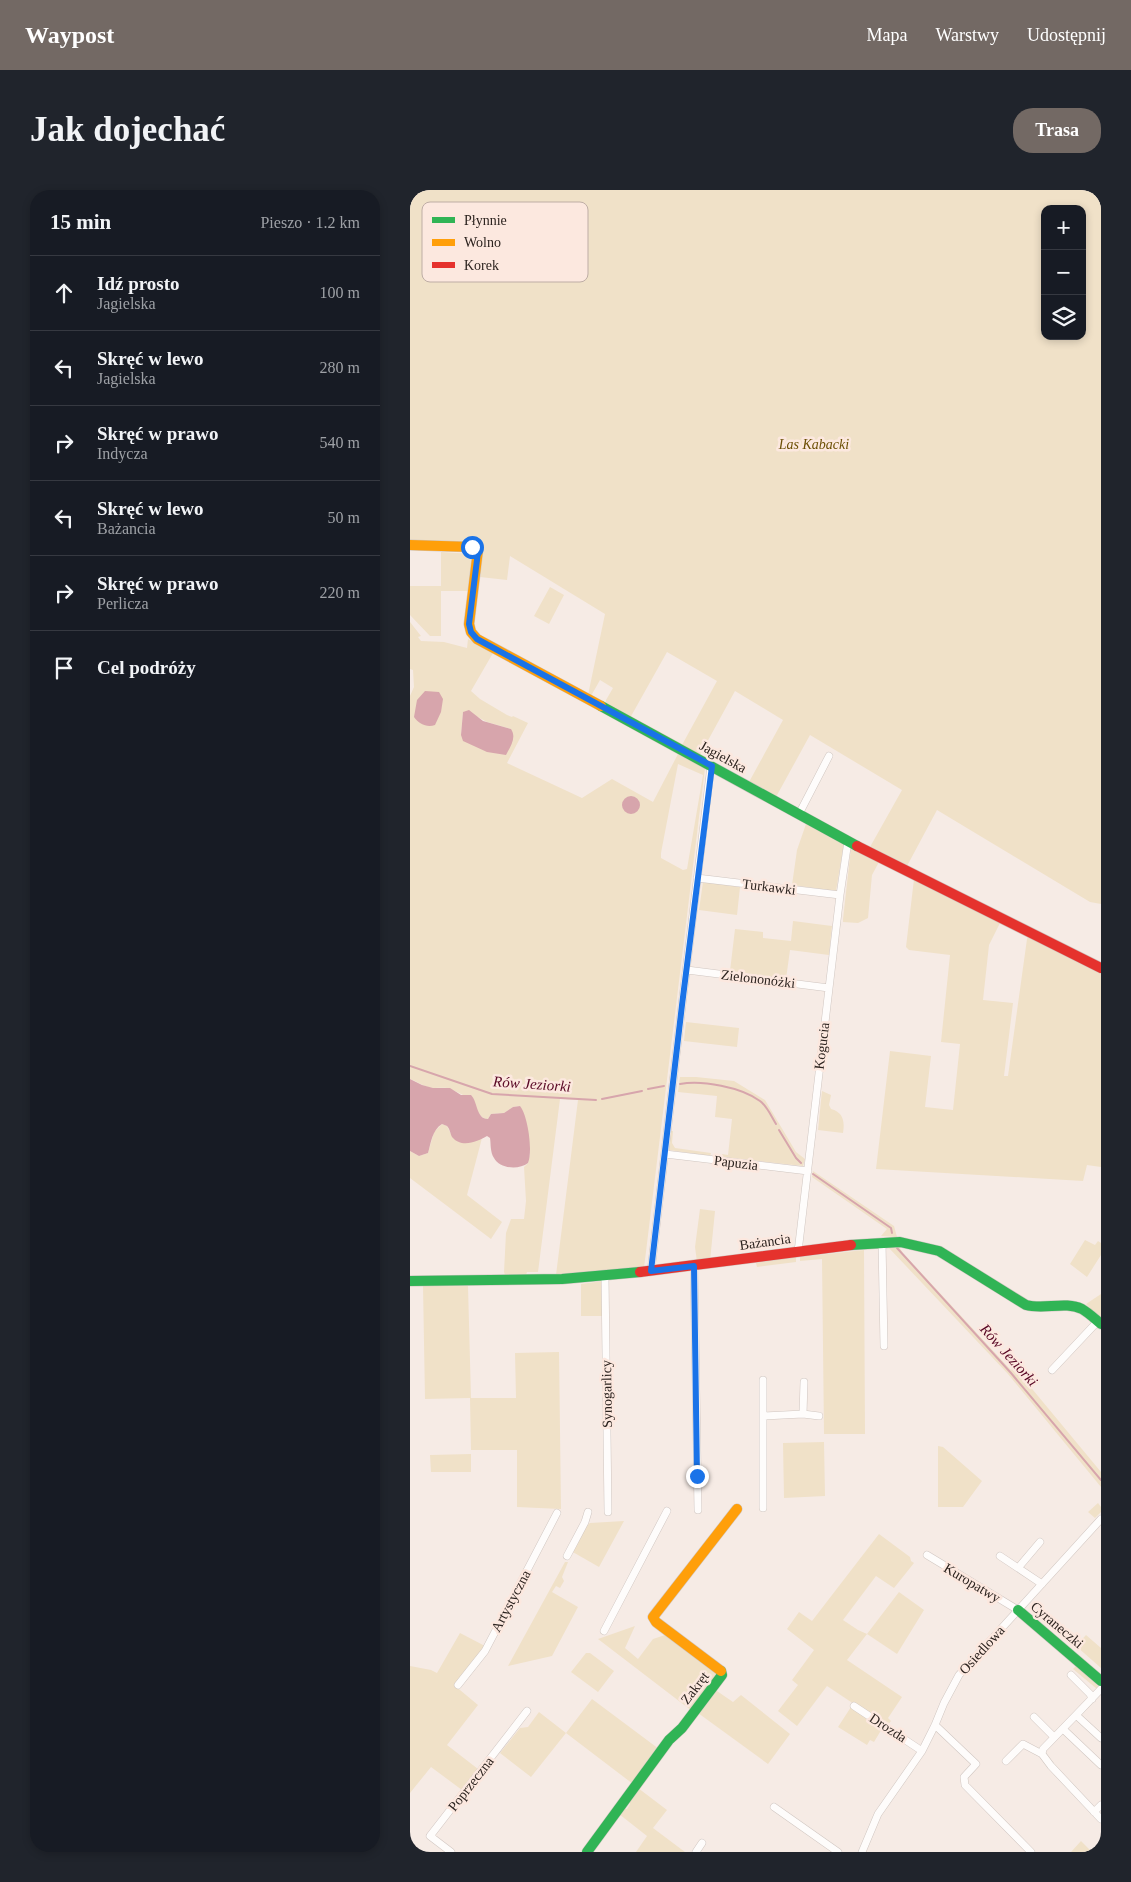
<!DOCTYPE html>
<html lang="pl">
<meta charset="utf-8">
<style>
:root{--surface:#171b24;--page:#20242c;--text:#f1f3f6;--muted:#9ea1a6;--line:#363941;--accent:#736964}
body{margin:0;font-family:Georgia,serif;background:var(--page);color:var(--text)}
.controls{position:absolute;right:15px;top:15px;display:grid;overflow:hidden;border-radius:10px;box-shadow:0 2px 8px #0003}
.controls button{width:45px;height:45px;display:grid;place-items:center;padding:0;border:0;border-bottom:1px solid var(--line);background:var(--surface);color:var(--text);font:25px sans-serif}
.stop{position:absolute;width:15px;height:15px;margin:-11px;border:4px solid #1a73e8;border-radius:50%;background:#fff}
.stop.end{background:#1a73e8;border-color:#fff;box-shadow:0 1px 5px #0008}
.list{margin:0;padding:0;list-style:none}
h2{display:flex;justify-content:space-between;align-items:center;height:65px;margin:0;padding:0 20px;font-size:21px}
h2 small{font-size:16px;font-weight:400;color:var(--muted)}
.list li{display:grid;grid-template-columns:32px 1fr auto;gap:15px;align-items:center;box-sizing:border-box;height:75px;padding:0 20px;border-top:1px solid var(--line)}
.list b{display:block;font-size:19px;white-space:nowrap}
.list p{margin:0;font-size:16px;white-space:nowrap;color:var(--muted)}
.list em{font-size:16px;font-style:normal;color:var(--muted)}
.icon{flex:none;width:28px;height:28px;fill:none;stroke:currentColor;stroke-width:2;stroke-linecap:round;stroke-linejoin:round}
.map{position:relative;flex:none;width:691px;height:1662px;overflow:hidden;border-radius:20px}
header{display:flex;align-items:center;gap:30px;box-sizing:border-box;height:70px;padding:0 25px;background:var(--accent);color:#fff}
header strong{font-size:24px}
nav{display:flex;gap:28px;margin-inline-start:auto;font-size:18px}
.intro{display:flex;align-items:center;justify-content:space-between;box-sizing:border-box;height:120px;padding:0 30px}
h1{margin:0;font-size:35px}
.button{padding:12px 22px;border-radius:20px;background:var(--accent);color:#fff;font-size:18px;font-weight:700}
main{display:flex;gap:30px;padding:0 30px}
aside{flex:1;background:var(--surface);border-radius:20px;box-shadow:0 2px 8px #0003}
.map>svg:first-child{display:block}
.green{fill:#f0e1c8;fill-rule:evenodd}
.water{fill:#d7a5ac}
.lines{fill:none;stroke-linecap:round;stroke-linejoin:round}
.stream{stroke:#d7a5ac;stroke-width:2}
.street-casing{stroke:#d0c6c1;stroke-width:8}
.fast-casing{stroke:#d0c6c1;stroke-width:11}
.slow-casing{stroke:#d0c6c1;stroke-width:11}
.jam-casing{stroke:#d0c6c1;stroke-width:11}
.street{stroke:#fefcfb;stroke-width:7}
.fast{stroke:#30b455;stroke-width:10}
.slow{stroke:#ff9f0a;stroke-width:10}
.jam{stroke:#e5322d;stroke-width:10}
.route{stroke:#1a73e8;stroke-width:6}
.labels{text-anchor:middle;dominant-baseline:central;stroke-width:5;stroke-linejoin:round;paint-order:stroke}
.park-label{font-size:14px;font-style:italic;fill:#6d5006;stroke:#fce8df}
.street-label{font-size:14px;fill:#2c231f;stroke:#fce8df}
.water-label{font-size:15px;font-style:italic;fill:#580624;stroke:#fce8df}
.key{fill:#fce8df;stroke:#beada5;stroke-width:1}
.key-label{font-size:14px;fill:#2c231f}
</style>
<header>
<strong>Waypost</strong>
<nav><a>Mapa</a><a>Warstwy</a><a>Udostępnij</a></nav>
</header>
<div class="intro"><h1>Jak dojechać</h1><a class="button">Trasa</a></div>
<main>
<aside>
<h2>15 min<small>Pieszo · 1.2 km</small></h2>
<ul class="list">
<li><svg class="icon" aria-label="ahead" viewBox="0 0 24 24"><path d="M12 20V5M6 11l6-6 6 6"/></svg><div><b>Idź prosto</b><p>Jagielska</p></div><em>100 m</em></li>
<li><svg class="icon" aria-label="left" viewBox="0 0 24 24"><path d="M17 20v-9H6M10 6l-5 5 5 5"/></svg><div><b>Skręć w lewo</b><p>Jagielska</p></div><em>280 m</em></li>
<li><svg class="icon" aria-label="right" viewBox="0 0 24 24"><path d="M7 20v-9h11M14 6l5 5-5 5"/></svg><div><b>Skręć w prawo</b><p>Indycza</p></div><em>540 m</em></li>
<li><svg class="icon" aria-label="left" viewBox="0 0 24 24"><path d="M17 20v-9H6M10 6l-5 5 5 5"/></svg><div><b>Skręć w lewo</b><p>Bażancia</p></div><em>50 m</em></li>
<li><svg class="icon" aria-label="right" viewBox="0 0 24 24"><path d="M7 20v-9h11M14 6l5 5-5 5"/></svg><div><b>Skręć w prawo</b><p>Perlicza</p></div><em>220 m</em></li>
<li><svg class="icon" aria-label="arrive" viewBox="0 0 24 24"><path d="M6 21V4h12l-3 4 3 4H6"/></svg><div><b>Cel podróży</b></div></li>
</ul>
</aside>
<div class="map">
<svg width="691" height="1662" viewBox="0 0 691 1662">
<rect width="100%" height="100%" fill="#f6ebe5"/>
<path class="green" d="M0 0H691V714L680 712 527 620 497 676 460 657 492 600 400 545 366 607 339 592 373 530 325 501 290 565 272 555 307 491 257 462 220 528 196 514V510L203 498 190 490 181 506 178 505 195 424 100 366 97 390 70 387 73 360 65 354 0 351ZM635 19H672V146H635Z
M31 362 63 364 58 401H31V446H20L0 425V396H31Z
M140 397 154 405 139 434 124 426Z
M0 432 11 446 8 447 11 451 34 452 57 458 58 449 83 463 61 501 70 509 97 525 102 527 103 526 118 533 97 573 172 608 202 589 243 612 268 564 295 578 234 1078 146 1085 168 910 150 909 128 1082H117L116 1085H95L94 1082 96 1043 101 1029H114L116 1011 114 977 118 973 120 963 110 916 103 917 94 923 81 924 78 929C68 930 65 911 55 906 49 903 44 900 37 898 31 897 25 899 18 897 11 895 6 891 0 889V506L4 497 3 480 0 479ZM53 522 64 525 77 532 101 539 51 545ZM268 574 293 585 277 679 273 680 251 668V663Z
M396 634 434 653 426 701 382 695 387 660Z
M441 658 469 672 462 685 458 728 448 733 433 732V729Z
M504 689 590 733 579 755 573 810 603 813 594 886H598L617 749 619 745 691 783V977L677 975 673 991 466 979 480 861 521 866 515 917 543 920 550 854 531 852 540 765 499 760 496 757Z
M293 692 330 697 327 725 289 720Z
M383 731 422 736 419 765 380 760 376 789 320 781 325 739 353 742V748L381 751Z
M276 832 329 838 327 857 274 851Z
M270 887H286L324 891 355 910 386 962 395 969 393 976 313 967 312 964 318 965 322 929 305 927 307 906 268 902Z
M412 901 421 905 419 915 421 919C433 922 435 931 433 943L408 940Z
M32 934 37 936 41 944 72 948 57 1005 92 1032 81 1049 0 988V961L9 966 18 963 24 942Z
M261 941H263L262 953 265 958 301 963 300 966 259 960Z
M403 981 484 1036 487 1047 471 1046 477 1039 402 987Z
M290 1019 305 1021 300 1071 287 1072 285 1057Z
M675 1050 685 1055 688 1051 691 1053V1065L677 1087 660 1074Z
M489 1057 493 1063 601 1180 604 1177 691 1282V1297L598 1184 479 1058Z
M454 1060 455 1244H414L412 1069 390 1071V1067Z
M386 1067V1072L347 1077 346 1073Z
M193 1091V1126H171V1094Z
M13 1096H58L61 1208H106L105 1163 149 1162 151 1319 107 1317V1260H61L60 1208 15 1209Z
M691 1104V1129L676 1114Z
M414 1252 415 1306 374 1308 373 1253Z
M528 1256 533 1257 572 1291 553 1317H528Z
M61 1264V1282H21L20 1265Z
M688 1313 691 1317V1322L685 1328 678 1322Z
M214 1331 189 1377 161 1361 175 1337 180 1333Z
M469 1344 500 1367 501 1371 504 1373 484 1398 466 1386 433 1430 448 1440 457 1444 489 1402 514 1420 487 1464 457 1444 437 1470 492 1507 478 1528 481 1531 477 1536 417 1496 387 1536 368 1521 388 1495 382 1490 404 1460 377 1439 389 1422 402 1431Z
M155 1372H158L152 1387 154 1391 150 1398 146 1396 142 1402 168 1417 142 1466 98 1476Z
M225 1436 215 1458 228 1469 243 1449 258 1444 308 1482 282 1521 188 1449Z
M50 1443 75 1456 44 1495 68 1515 37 1555 68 1579 52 1600 21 1577 0 1603V1476L21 1480 27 1483Z
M676 1445 691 1458V1478L666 1456Z
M176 1463H180L204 1481 188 1502 161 1482Z
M666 1476 689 1497 687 1499 663 1479Z
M304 1499 323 1512 331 1505 380 1544 358 1574 288 1523Z
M182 1509 249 1559 223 1594 156 1543 121 1587 90 1563 110 1538 118 1537 129 1522 156 1543Z
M441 1517 473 1537 464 1552 460 1550 457 1555 428 1537Z
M228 1598 257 1620 243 1638 275 1662H226L237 1646 209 1624 213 1619H217L220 1614 219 1611Z
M671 1651 682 1662H661Z"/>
<path class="water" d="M15 501 29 502 33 509 31 522 25 535C17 538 9 534 4 527L7 510Z
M59 520 73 531 101 539C107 548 100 557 96 565L77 562 53 551 51 545 53 522Z
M212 615a9 9 0 1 1 18 0a9 9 0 1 1-18 0Z
M0 889 12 895 23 898H40L51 905H61C68 912 66 929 78 929L81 924 94 923 103 917 110 916C118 926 123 961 118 973 109 980 90 979 84 968 80 962 81 954 80 948L77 946C68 951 52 959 42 947 40 943 40 939 37 936L32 934C22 940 21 953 18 963L9 966 0 961Z"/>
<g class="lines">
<path class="stream" d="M0 876 82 904 186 910
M270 894C292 890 331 897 350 911 357 916 361 926 366 934
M238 899 254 896
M192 909 232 901
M369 940 386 968 391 973
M403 984 481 1038 482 1043
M487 1058 601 1183 691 1290"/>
<defs>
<path id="street" d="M389 624 419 566
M287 688 430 705
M277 780 419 798
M255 964 398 981
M472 1052 474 1156
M388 1062 430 705 438 651
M284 1076 288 1320
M241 1081 272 815 301 576
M195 1086 198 1322
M642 1180 688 1131
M353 1190V1318
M393 1224 394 1192
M354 1226 393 1224 409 1226
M517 1365 608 1420
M157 1366 175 1332 178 1322
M590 1366 632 1394
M608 1378 630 1352
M194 1441 257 1321
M661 1485 680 1504 682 1509
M48 1495 75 1461 147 1323
M444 1516 512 1561
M666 1525 691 1499
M624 1527 644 1547
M525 1535 566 1574 554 1587 555 1595 621 1662
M653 1539 691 1575
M691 1548 666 1525 633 1559 632 1564 641 1576 691 1629
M596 1571 613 1554 632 1564
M364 1617 428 1662
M684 1622 691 1615
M41 1662 20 1646 117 1521
M286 1662 292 1653
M452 1662 468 1624 512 1561 525 1535 534 1513 549 1485 691 1329"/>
<path id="fast" d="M191 516 447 656
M441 1055 490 1052 529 1061 616 1115C634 1120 655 1111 672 1119 679 1123 685 1129 691 1134
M0 1091 152 1089 230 1082
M608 1420 691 1491
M177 1662 259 1550 272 1538 312 1485 311 1481"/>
<path id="slow" d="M0 355 62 357 68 360 59 434 61 442 67 449 191 516
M311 1481 246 1432 243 1427 327 1319"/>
<path id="jam" d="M447 656 691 778
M230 1082 441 1055"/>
</defs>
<use href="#street" class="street-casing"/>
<use href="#fast" class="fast-casing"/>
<use href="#slow" class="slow-casing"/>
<use href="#jam" class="jam-casing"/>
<use href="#street" class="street"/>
<use href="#fast" class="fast"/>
<use href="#slow" class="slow"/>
<use href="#jam" class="jam"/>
</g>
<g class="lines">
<path class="route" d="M62 357 68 362 59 434 61 442 67 449 302 576 272 815 241 1081 284 1076 287 1286"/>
</g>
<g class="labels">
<g class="park-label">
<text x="404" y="254">Las Kabacki</text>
</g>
<g class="street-label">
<text transform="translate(313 567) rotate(29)">Jagielska</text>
<text transform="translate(359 697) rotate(7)">Turkawki</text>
<text transform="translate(348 789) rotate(7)">Zielononóżki</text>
<text transform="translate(412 856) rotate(-83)">Kogucia</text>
<text transform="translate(326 973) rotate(7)">Papuzia</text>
<text transform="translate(355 1052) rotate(-8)">Bażancia</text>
<text transform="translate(197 1204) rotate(-91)">Synogarlicy</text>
<text transform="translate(562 1393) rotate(31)">Kuropatwy</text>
<text transform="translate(101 1411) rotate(-62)">Artystyczna</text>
<text transform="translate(647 1435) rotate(40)">Cyraneczki</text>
<text transform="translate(572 1460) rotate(-48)">Osiedlowa</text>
<text transform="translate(285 1498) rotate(-53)">Zakręt</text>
<text transform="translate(478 1538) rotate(33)">Drozda</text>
<text transform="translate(61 1594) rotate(-52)">Poprzeczna</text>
</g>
<g class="water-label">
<text transform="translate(122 894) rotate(4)">Rów Jeziorki</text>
<text transform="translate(599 1165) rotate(48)">Rów Jeziorki</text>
</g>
</g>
<rect x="12" y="12" width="166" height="80" rx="8" class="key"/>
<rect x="22" y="27" width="23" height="6" fill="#30b455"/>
<rect x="22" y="49" width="23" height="7" fill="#ff9f0a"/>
<rect x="22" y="72" width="23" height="6" fill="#e5322d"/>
<g class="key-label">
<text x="54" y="35">Płynnie</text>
<text x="54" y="57">Wolno</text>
<text x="54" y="80">Korek</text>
</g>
</svg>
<div class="controls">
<button>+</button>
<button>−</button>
<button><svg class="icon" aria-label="layers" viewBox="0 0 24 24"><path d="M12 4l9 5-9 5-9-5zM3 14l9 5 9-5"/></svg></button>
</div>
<div class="stop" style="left:62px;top:357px"></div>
<div class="stop end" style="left:287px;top:1286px"></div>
</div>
</main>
